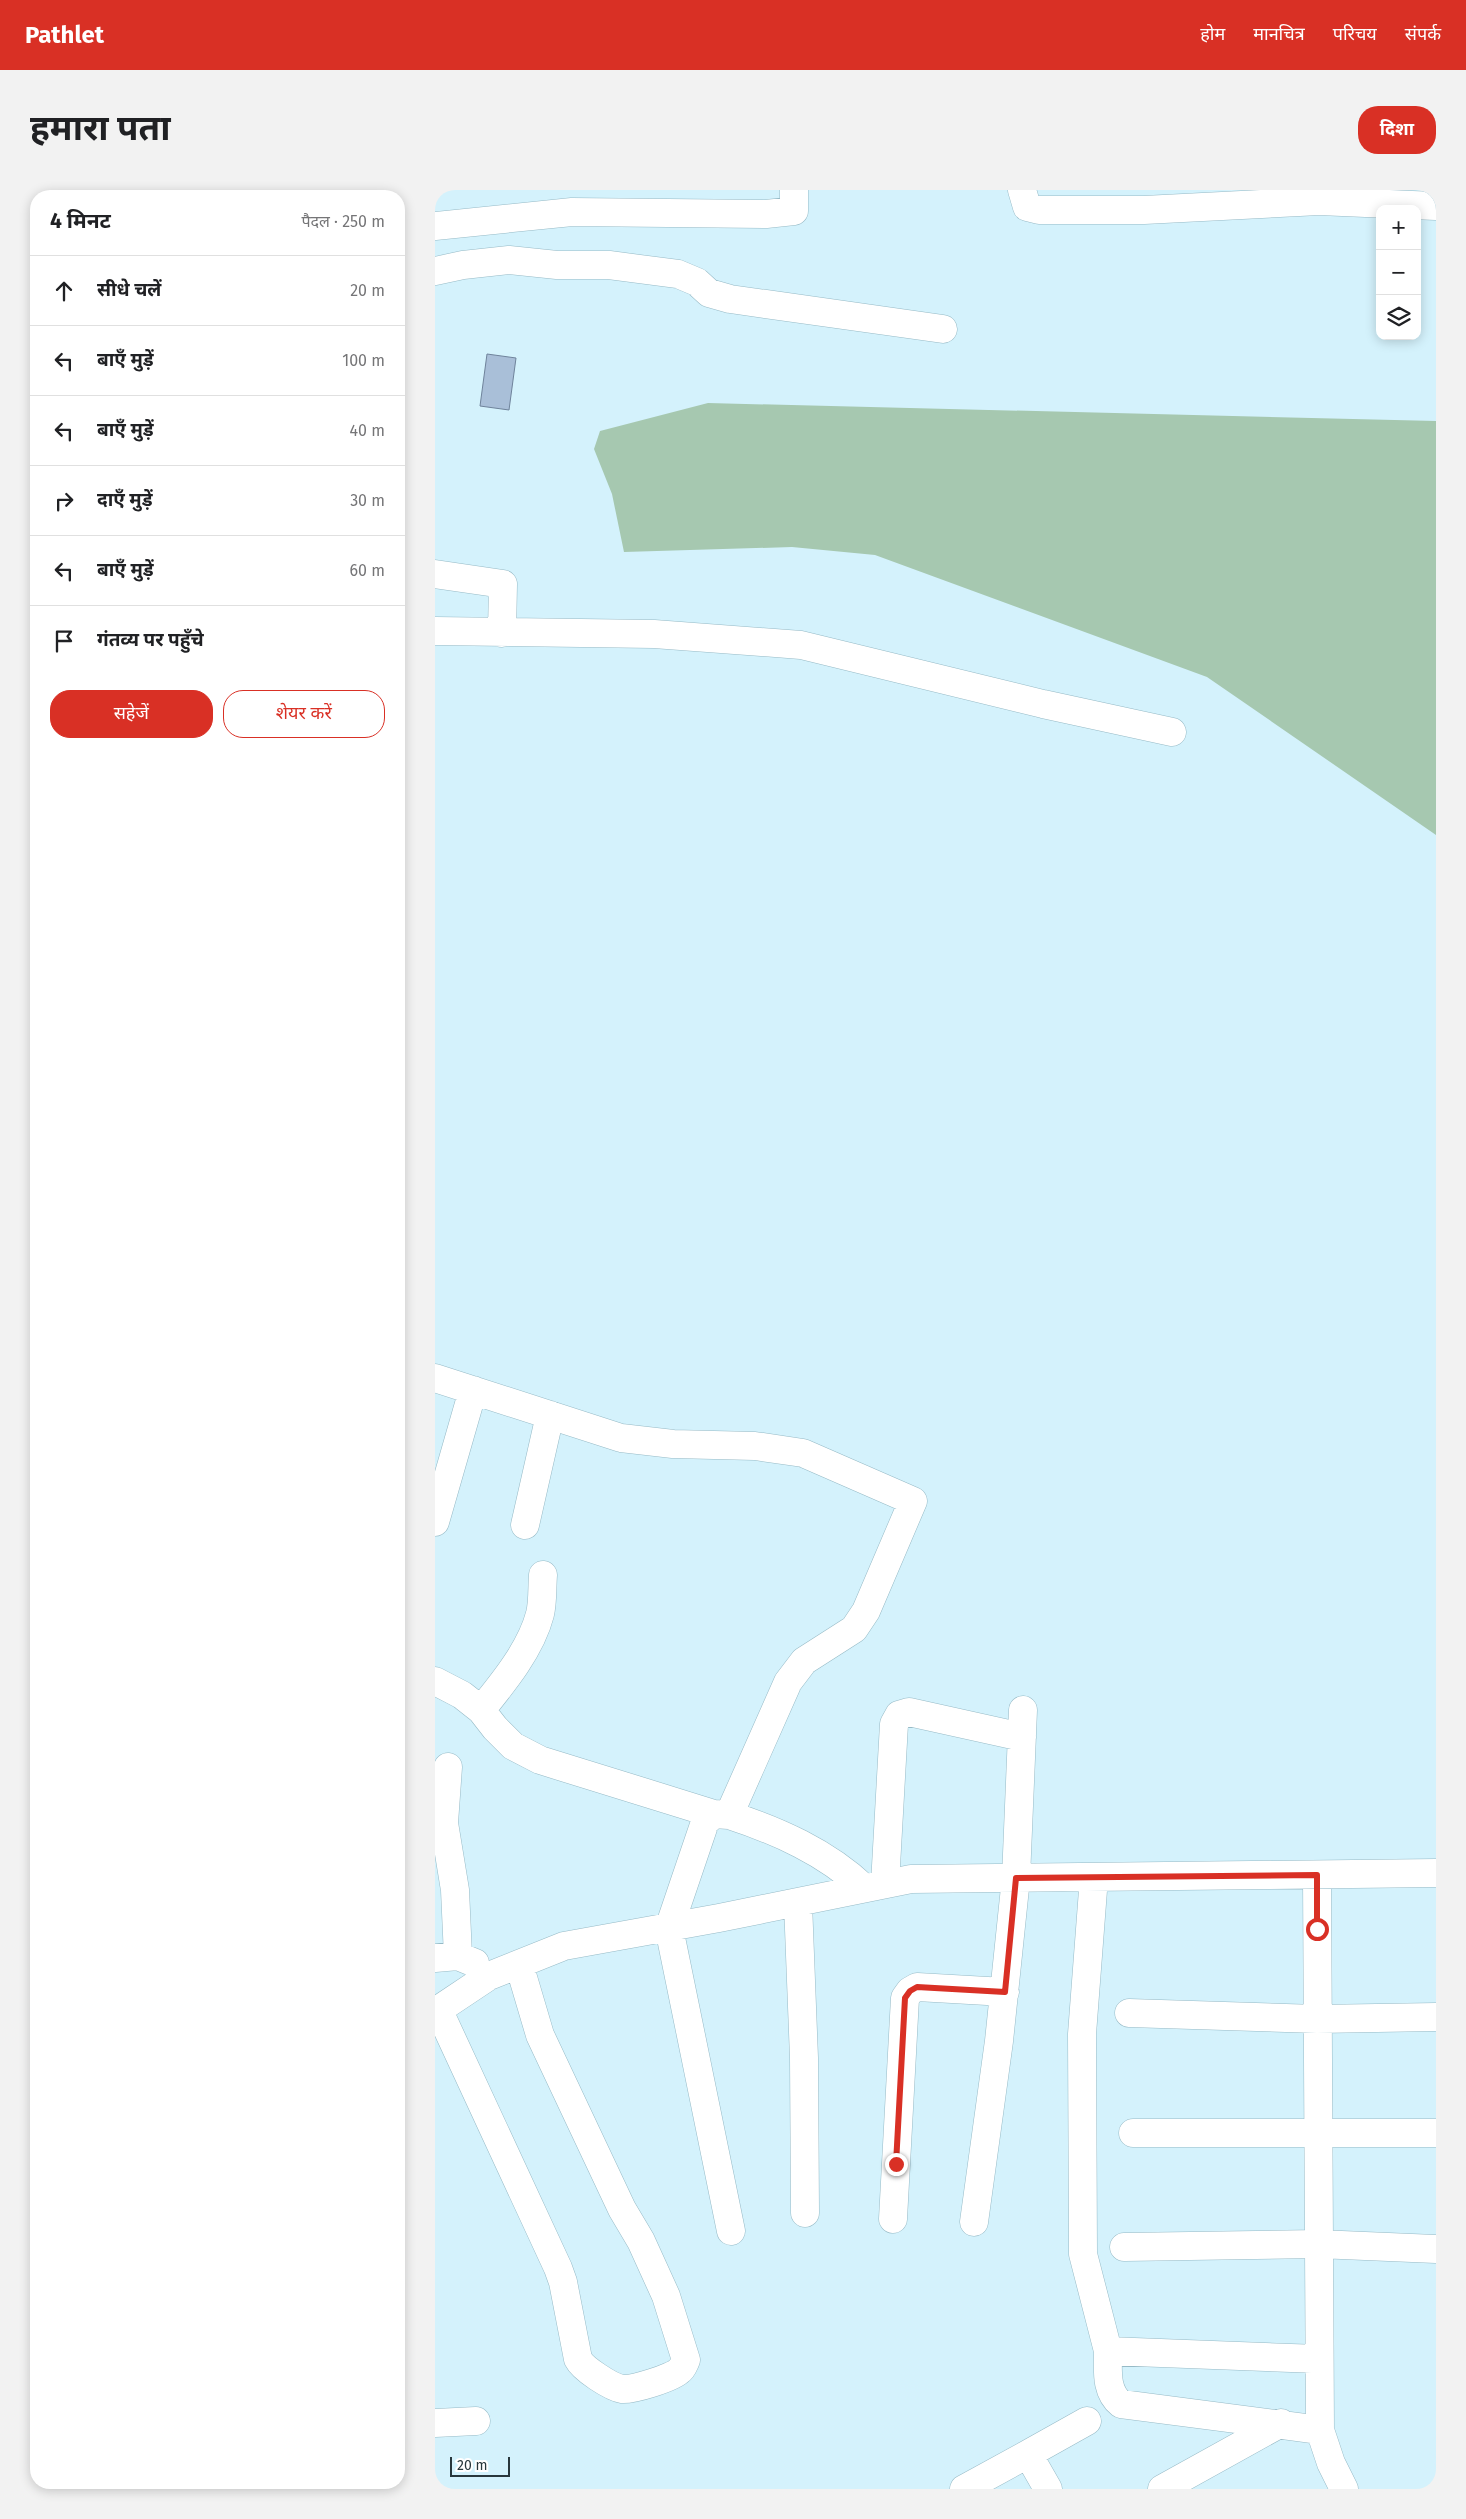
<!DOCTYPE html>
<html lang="hi">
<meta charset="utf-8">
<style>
:root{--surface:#fff;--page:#f2f2f2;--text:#202124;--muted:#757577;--line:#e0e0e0;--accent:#d93025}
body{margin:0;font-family:"Fira Sans","Noto Sans Devanagari",sans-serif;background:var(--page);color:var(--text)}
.controls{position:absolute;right:15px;top:15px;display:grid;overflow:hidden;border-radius:10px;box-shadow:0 2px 12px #0003}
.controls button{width:45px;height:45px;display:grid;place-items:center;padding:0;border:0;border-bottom:1px solid var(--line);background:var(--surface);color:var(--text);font:25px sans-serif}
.scale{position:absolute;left:15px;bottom:12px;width:60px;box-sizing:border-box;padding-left:5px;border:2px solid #28373c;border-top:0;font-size:14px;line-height:18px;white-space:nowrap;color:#28373c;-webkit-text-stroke:4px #fff;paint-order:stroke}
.stop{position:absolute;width:15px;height:15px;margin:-11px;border:4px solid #d93025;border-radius:50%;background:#fff}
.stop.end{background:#d93025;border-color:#fff;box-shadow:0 1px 5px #0008}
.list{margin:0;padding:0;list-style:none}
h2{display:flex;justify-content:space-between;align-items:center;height:65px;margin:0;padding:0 20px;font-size:21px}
h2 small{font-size:16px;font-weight:400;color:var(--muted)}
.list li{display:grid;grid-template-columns:32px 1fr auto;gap:15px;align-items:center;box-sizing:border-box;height:70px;padding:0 20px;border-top:1px solid var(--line)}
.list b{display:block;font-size:19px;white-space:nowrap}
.list em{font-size:16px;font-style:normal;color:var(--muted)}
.actions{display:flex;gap:10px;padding:15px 20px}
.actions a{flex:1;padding:11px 0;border:1px solid var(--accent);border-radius:20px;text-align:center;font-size:18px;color:var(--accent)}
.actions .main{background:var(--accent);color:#fff}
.icon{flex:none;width:28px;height:28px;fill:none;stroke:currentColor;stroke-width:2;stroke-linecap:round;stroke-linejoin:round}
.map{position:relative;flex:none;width:1001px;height:2299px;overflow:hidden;border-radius:20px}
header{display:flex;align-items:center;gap:30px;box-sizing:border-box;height:70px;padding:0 25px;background:var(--accent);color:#fff}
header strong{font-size:24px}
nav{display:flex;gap:28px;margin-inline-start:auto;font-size:18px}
.intro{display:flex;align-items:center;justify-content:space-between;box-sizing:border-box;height:120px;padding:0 30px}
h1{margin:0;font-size:35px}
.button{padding:12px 22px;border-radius:20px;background:var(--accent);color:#fff;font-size:18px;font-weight:700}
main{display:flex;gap:30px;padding:0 30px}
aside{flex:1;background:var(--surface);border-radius:20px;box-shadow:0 2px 12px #0003}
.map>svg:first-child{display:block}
.green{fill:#a6c8b0}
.building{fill:#a9bfd8;stroke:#6f839b}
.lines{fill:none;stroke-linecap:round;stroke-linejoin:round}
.minor-casing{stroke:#96bac6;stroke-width:29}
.minor{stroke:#fff;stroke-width:28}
.route{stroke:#d93025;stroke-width:6}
</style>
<header>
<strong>Pathlet</strong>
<nav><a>होम</a><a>मानचित्र</a><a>परिचय</a><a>संपर्क</a></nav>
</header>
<div class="intro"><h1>हमारा पता</h1><a class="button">दिशा</a></div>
<main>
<aside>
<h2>4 मिनट<small>पैदल · 250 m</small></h2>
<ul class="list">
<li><svg class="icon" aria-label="ahead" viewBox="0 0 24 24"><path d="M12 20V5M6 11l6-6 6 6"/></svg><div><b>सीधे चलें</b></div><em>20 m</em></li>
<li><svg class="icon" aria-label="left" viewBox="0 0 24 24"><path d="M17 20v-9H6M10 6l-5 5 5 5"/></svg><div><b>बाएँ मुड़ें</b></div><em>100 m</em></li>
<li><svg class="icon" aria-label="left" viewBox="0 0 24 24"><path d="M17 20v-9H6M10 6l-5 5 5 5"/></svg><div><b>बाएँ मुड़ें</b></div><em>40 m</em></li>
<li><svg class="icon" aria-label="right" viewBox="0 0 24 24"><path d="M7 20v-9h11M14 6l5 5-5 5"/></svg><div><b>दाएँ मुड़ें</b></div><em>30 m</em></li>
<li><svg class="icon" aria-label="left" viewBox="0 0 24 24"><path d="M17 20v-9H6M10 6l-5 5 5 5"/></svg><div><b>बाएँ मुड़ें</b></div><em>60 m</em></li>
<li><svg class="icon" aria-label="arrive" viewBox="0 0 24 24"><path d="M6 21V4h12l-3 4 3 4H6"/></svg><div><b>गंतव्य पर पहुँचे</b></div></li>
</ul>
<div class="actions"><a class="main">सहेजें</a><a>शेयर करें</a></div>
</aside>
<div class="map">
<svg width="1001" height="2299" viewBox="0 0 1001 2299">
<rect width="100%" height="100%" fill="#d4f2fc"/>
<path class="green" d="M273 213 1001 231V645L772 487 440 365 357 357 189 362 177 304 159 259 165 241Z"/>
<path class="building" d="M52 164 81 168 74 220 45 216Z"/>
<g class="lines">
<defs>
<path id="minor" d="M587 0 592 17 604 20H709L884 11V0
M884 11 1001 16
M0 36 137 22 331 24 359 21V0
M0 81 28 75 74 70 122 75H174L243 84 262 92 274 103 295 109 508 139
M0 384 68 394 67 443
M0 441 219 444 366 455 608 514 737 542
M0 1188 186 1248 238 1254 320 1256 368 1263 478 1311 431 1421 419 1439 369 1471 353 1492 294 1625 279 1624 270 1632 234 1738 296 2041
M0 1332 38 1200
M90 1335 115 1225
M0 1491 27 1505 46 1520 60 1538 78 1556 105 1570 279 1624
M46 1520C68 1493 96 1459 105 1424 108 1412 107 1397 108 1385
M13 1577 9 1633 20 1700 23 1766
M294 1625C343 1641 391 1662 429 1698
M659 1687 647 1844 648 2064 673 2161 884 2169
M450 1694 459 1534 464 1525 474 1522 587 1547
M363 1713 369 1868 370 2023
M0 1768 23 1766 40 1773
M3 1819 123 2078 128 2092 143 2169C148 2179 176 2197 187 2199 197 2200 238 2188 245 2180 248 2178 249 2174 251 2170L231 2106 206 2051 187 2019 105 1845 84 1774
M0 1822 54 1786 129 1756 284 1728 476 1689 1001 1683
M694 1823 882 1829 1001 1827
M698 1943H1001
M458 2029 470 1808 475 1801 482 1797 570 1802
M539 2032 564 1851 581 1688 588 1520
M689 2057 883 2054 1001 2059
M673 2161C673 2180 670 2201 686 2214L885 2240 882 1685
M0 2233 41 2231
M885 2240 896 2273 909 2299
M593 2264 652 2231
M529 2299 593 2264 613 2299
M727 2299 846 2233"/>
</defs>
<use href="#minor" class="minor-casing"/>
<use href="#minor" class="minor"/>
</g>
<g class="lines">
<path class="route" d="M461 1974 470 1808 475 1801 482 1797 570 1802 581 1688 882 1685V1739"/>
</g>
</svg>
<div class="controls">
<button>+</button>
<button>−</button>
<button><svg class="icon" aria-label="layers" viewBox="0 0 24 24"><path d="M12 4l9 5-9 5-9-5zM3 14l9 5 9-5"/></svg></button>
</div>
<div class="scale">20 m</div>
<div class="stop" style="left:882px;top:1739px"></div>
<div class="stop end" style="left:461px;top:1974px"></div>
</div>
</main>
